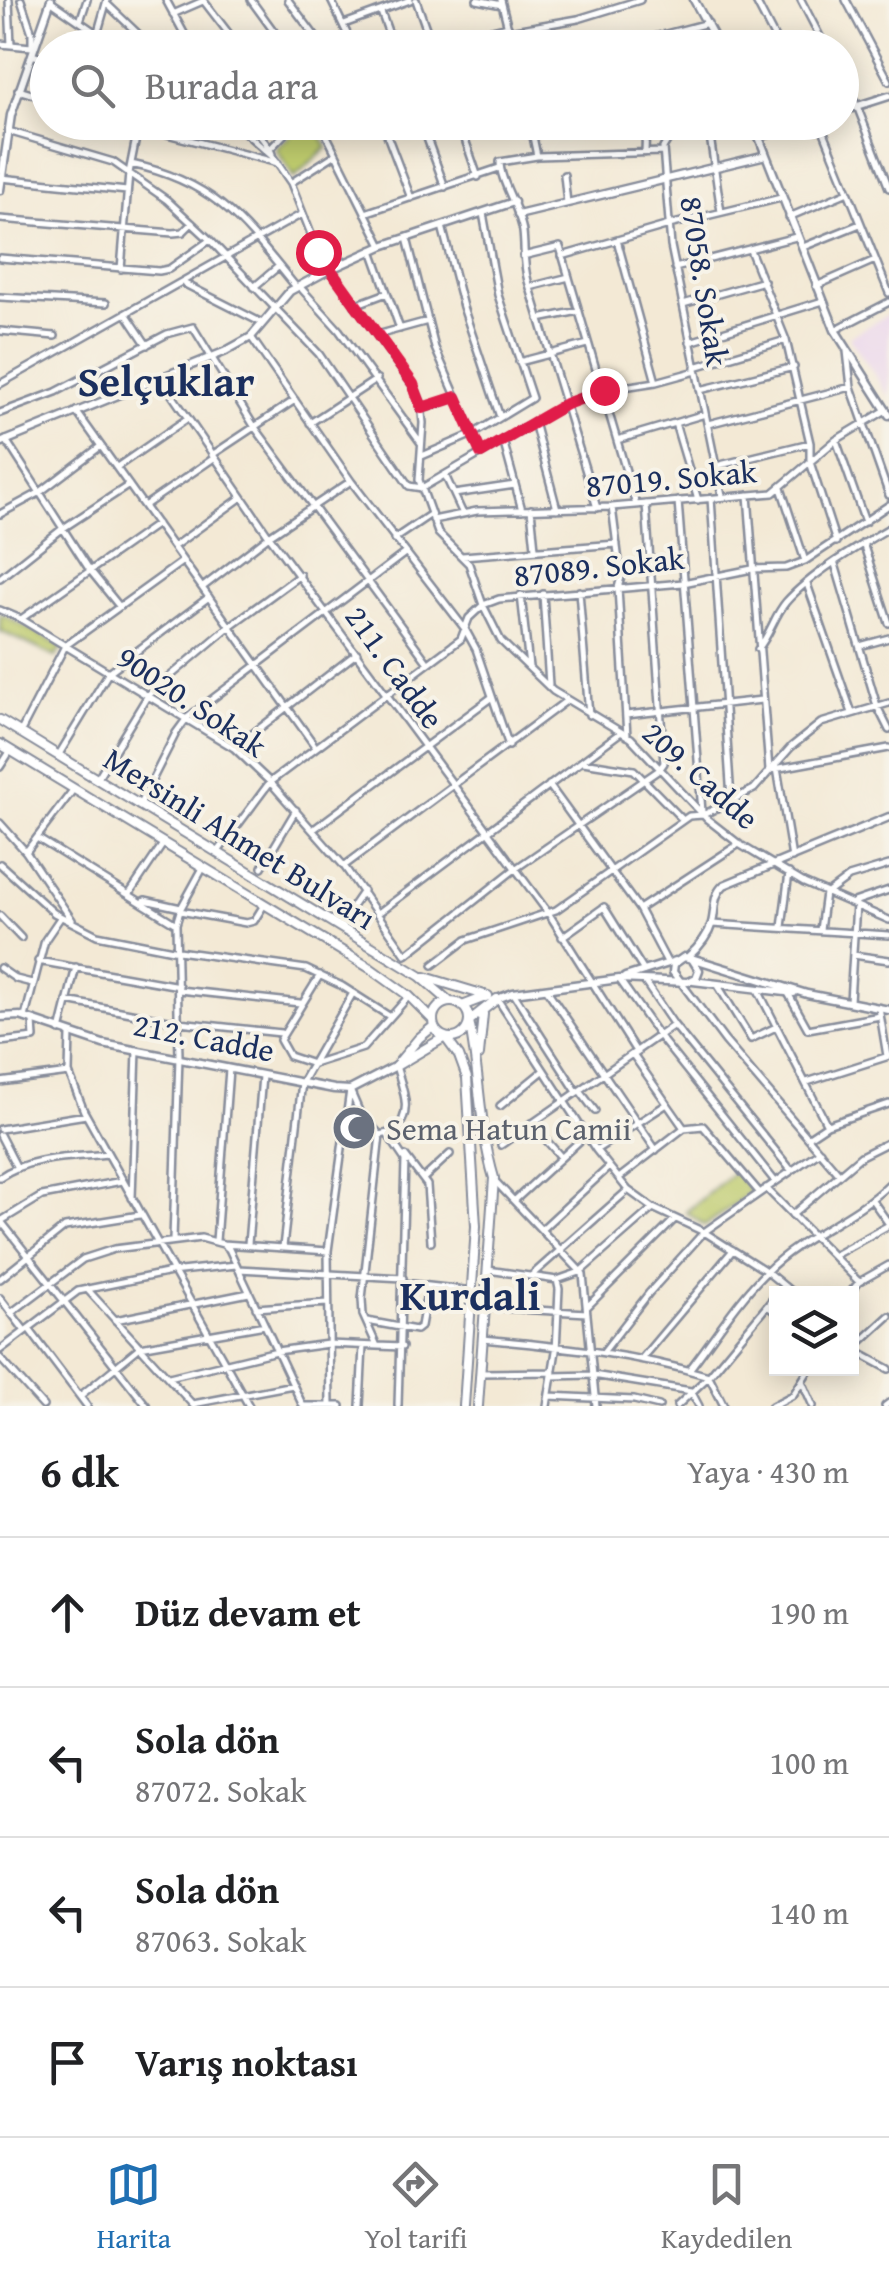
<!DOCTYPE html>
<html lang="tr">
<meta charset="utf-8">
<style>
:root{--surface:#fff;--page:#f6f6f6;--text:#202124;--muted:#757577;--line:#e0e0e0;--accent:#1f6fb2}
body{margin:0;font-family:"Gentium Book Plus",serif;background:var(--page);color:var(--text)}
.controls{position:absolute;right:30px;bottom:30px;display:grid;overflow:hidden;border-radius:0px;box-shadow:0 5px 25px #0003}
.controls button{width:90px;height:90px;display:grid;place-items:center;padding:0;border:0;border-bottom:2px solid var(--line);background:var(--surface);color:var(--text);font:50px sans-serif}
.stop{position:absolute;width:30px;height:30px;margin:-22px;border:8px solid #e11d48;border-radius:50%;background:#fff}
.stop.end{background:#e11d48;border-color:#fff;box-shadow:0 2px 10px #0008}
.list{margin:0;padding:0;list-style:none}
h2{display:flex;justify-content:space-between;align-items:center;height:130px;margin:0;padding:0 40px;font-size:42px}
h2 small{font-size:32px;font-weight:400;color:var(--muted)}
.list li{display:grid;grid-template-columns:65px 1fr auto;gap:30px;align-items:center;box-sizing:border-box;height:150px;padding:0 40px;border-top:2px solid var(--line)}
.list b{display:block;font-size:38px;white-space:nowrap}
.list p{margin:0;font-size:32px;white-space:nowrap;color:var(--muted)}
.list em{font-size:32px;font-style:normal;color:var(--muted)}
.icon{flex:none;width:55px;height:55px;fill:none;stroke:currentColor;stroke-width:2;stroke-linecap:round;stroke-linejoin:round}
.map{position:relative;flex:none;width:889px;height:1406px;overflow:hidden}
.search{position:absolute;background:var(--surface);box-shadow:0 5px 25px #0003;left:30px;right:30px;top:30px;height:110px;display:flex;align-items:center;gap:25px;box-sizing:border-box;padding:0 35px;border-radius:55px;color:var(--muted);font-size:38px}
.sheet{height:730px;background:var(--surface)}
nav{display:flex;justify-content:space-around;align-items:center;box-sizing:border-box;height:140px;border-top:2px solid var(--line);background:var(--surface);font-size:28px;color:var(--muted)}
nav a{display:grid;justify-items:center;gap:5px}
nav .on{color:var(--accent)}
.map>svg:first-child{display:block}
.built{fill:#e9d2ee}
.green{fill:#bdca6c;stroke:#6c7c65;stroke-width:2.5}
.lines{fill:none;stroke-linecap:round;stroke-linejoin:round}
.minor-casing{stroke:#878c9a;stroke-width:10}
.tertiary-casing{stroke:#878c9a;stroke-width:11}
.secondary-casing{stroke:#878c9a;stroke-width:12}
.minor{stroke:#fff;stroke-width:5}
.tertiary{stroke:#fff;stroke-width:6}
.secondary{stroke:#fff;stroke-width:8}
.route{stroke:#e11d48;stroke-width:12}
.labels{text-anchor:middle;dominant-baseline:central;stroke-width:8;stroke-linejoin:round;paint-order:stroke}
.street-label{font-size:32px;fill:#1b2f5e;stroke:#f7f3e8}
.worship-label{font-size:32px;fill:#5b616d;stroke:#f7f3e8;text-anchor:start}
.district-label{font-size:42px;font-weight:bold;fill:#1b2f5e;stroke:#f7f3e8}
</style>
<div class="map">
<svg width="889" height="1406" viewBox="0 0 889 1406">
<rect width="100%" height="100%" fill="#f7f3e8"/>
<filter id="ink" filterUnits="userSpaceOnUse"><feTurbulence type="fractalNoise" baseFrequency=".01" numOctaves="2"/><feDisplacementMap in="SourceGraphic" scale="20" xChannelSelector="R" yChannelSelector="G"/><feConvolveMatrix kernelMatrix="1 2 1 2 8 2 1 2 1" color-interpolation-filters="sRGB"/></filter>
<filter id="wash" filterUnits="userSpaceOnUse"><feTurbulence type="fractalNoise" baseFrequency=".0048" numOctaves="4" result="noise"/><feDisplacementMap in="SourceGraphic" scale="40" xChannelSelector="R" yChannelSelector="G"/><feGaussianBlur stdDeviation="2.25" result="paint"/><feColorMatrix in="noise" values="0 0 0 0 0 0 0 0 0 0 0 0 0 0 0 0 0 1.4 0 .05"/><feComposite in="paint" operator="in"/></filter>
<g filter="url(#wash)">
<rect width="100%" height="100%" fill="#f3e9d5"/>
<path class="built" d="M889 314V397L849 337Z"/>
<path class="green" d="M303 122 315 123 327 148 294 178 276 149Z
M0 613 62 647 56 657 0 631Z
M735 1171 751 1192 705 1226 686 1212Z"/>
</g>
<g filter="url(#ink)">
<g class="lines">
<defs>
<path id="minor" d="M9 0 11 45
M166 0 192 48
M203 0 240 48
M251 0 286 48
M288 0 324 48
M331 0 354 48
M416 0 433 48
M477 0 502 5
M501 0 513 48
M755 0 780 48
M801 0 826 48
M846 0 889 81
M50 1 92 30 110 48
M107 4 153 48
M381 12 394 48
M173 14 203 1
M80 21 87 0
M344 24 410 0
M509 31 578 19 640 0
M97 35 107 0
M459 38 508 26
M0 44 32 47V33L21 0
M612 48 708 23
M32 55 48 60
M842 77 857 106 889 188
M18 90 48 99
M121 122 278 163
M233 122 273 157 291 183 318 252 413 385 421 403 423 423 419 480 438 533 469 564 483 605 501 641 553 691 631 738 707 819 739 844 804 883 889 920
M250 122 270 149
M320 122 382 246
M382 122 411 198
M421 122 445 187
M459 122 478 177
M530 122 537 156
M820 122 889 293
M709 129 721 212
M8 131 113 162 167 200 210 240 319 354 409 486 422 488 566 404 604 390 656 382 696 371
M645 153 646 122
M272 154 270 149 296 122
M131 164C216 182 244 223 296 287
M564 175 567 203
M1 178 127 191
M292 182 336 154
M365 213 499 168
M789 217 848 192
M0 219 173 233 183 232 192 223
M442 226 463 307 500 417
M407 238 435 348 481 453
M617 240 656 382
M803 247 860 224
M372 250 400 329
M750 250 786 340 810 443V462L836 542
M523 256 560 247 636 505
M562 256 669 225 781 198
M0 258 159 271 169 269 210 240
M675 268 796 237
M121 269 129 173 138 128
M185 284 262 323
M299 286 339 330 421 443
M816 286 875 260
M254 287 279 266
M530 287 569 277
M0 297 106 303
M683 304 764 281
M355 305 387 293
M127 315 147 345
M539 319 579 311
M835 330 889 302
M0 331 55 336
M377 335 428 321
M251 337 351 481 465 629 476 649 509 746
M690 342 823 301
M847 351 851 387 889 495
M519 362 588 344
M695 367 786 340
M161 379 269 536 549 914 637 1053
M0 384 302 214
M700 390 794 367
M422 409 456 397
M76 411 315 746
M0 413 56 392 167 334 193 327 254 426 428 663
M534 422 557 509
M310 423 377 379
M675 423 698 500
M708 424 851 387
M6 440 89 569 119 606
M503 440 522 510
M617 440 705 414
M836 440 865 522
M212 455 295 400
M422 456 473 434 532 398 498 295 483 213
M716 466 810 443
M117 467 188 418
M445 475 463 514
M781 488 805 561
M454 494 515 485
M748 495 769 770 889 748
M722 496 671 246 663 148 670 136 732 122
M711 498 731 799
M678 501 702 812
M144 506 214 458
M612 507 621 577 618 588 627 736
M597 508 528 281C523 264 525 249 523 232 520 209 500 182 500 162L537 156 663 152
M531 509 535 548
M0 514 39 493 101 446
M433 520 477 511 612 507 773 493 836 440 886 410
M394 539 431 514
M863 543 889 623
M173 547 242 497
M462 556 617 544
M835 564 877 706 889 730
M0 578 62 529 129 485
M807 584 852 713
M203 587 269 536 351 481
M579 591 589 715
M543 594 549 685
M521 595 529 667
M0 610 21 619 234 748 270 782 344 866 406 955 515 869 659 770 664 763 646 504
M21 619 157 524
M860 646 889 638
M758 649C770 635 774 616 786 602 811 574 857 547 889 528
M626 715 762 700
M20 733 65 646 183 561
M234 748 357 653
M58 756 109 672 209 597
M583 762 634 770 683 820
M0 767 11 750
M777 768 792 858
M97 779 148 695 230 626 300 575
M549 785 639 909 667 962
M139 806 176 733 187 718 405 553
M0 823 26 852 72 920
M314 829 492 697
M37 838 176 924
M26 852 73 790
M217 853 270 782 461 639 469 618 483 605 499 599 683 583 752 569 786 568 805 561 889 505
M0 864 54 913 97 935 178 951 306 969 342 986 389 1016
M344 866 566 701
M262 867 296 810
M829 892 849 877 889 865
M130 893 163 844
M145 900 181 908
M854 902 889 890
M639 909 739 844
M180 911 246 923 254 921 264 905
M377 914 621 732
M0 916 21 938
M345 917 363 891
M712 924 889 935
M782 927 789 873
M820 930 825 893
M562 937 604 907 644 971
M853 955 889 960
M38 961 179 986
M433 965 466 940 556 910 689 816 703 815 754 789 791 747 821 723 889 703
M0 968 16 979 32 983
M320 975 280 1040 289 1056 313 1064 363 1048 409 996
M619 979 659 1036 774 1180
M644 981 674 1025 791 1170
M680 981 725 1041 839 1174
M717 984 751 1039 776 1027
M179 990 300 1003
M547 990 656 1150
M758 990 827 1125
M788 993 808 1029 880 1016
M514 994 577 1092
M498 1000 596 1150 628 1190 653 1208 704 1232 766 1271 794 1294
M67 1001 179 1022 281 1033
M850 1001 856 904
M879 1008 887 1056
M25 1017 45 940 60 918
M60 1031 76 967
M70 1034 69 1073 84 1111 249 1406
M0 1042 34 1038 33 1021
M633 1055 684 1128
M0 1082 69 1073
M807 1082 889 1056
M580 1091 595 1111
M500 1106 543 1071
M531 1123 561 1157
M684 1128 703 1126 759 1192
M0 1129 86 1115
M0 1135 16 1166
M388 1135 405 1160 398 1406
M809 1137 827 1125 889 1104
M501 1145 674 1025
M596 1150 667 1104
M405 1156 427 1185 431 1242
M0 1177C30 1156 71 1158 107 1154
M619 1178 684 1128
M423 1179 450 1154
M495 1181 583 1274 596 1406
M766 1188 859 1282
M132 1198 137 1050
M872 1200 889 1224
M514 1201 586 1135
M792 1215 861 1156 889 1142
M0 1220 147 1406
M1 1221 42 1196 122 1181
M542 1229 609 1167
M173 1239 179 1057 176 924 181 908 203 868
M216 1241 229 1069
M223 1244 229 1249 303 1406
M248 1244 262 1076
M283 1247 302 1082 353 993
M835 1255 889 1225
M238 1269 403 1278
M488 1270 557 1280 580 1272 653 1208
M532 1275 627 1191
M0 1279 65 1227 140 1215
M403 1283 473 1291
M87 1289 194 1406
M849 1294 859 1282 889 1265
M0 1298 25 1331
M768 1306 776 1313
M486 1307 587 1313
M587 1307 675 1219
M256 1308 327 1303
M11 1313 83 1259 114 1249 201 1238 223 1244 328 1251
M115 1320 249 1293
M367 1321 416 1330 421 1326 428 1287
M29 1329 87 1406
M483 1339C564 1347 630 1353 709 1376L724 1406
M377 1346 363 1315 362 1299 380 1135
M852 1349 889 1369
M853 1349 889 1316
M0 1350 78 1291 171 1272 236 1265
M604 1351 649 1293 704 1232 820 1151
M0 1358 43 1406
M642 1358 733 1250
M689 1370C714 1338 738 1299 767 1271 803 1235 853 1219 889 1184
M481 1373 553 1372
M552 1376 593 1375 691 1391 699 1406
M169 1377 277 1351 328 1344 402 1347
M802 1381 813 1406
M80 1396 140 1347 265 1325
M549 1396 634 1400 659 1406
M193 1404 293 1385
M304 1406H341
M330 1406 328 1251 350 1090 359 1111 380 1135 394 1132C414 1113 403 1090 396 1066
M360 1406 363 1346
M547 1406 556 1351 559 1289 557 1280
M677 1406 709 1376 776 1295
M772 1406 793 1395 810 1368
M885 1406 889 1403"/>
<path id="tertiary" d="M694 0 720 48
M842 111 889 96
M753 122 835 330 889 415
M760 137 803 122
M0 190 11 115 51 0
M518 215 766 155
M0 443 224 352 251 337 290 291 329 270 382 246 514 202
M625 977 675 961
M693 981 794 993
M807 994 688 957C698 948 708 937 712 923 716 908 712 896 724 885L889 817
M807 994 889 1010
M497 999 513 993 619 979 688 982 696 978 699 970 692 959 684 957 674 964 673 972 680 981
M0 1017 20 1016 103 1044 334 1089 350 1090 396 1066"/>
<path id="secondary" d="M0 720 420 976 450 1002
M0 744 370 968 409 996 433 1020
M425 977 488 996
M433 1020a18 18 0 1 1 36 0a18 18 0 1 1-36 0Z
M462 1006 488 996
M479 1055 483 1014
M399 1062 419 1038 434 1026
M396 1066 445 1037 459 1056 467 1078 476 1226 464 1406
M478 1406 494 1178C479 1128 480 1073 469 1021L497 999"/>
</defs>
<use href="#minor" class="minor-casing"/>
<use href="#tertiary" class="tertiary-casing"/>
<use href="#secondary" class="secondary-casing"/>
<use href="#minor" class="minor"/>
<use href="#tertiary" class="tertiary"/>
<use href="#secondary" class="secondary"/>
</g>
</g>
<g class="lines" filter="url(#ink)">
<path class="route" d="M318 252 413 384 422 408 456 397 481 453 566 404 604 390"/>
</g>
<defs>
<symbol id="mosque-disc" viewBox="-11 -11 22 22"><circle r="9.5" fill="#6b7280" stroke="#f7f3e8"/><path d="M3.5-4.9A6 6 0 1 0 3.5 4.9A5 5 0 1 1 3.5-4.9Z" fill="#fff"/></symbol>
</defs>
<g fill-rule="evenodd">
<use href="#mosque-disc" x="329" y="1103" width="50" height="50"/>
</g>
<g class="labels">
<g class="street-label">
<text transform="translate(705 281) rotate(81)">87058. Sokak</text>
<text transform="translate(671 478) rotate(-5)">87019. Sokak</text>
<text transform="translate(599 566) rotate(-6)">87089. Sokak</text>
<text transform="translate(395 667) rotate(54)">211. Cadde</text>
<text transform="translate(192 701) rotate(34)">90020. Sokak</text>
<text transform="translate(701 775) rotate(42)">209. Cadde</text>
<text transform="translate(240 838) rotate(32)">Mersinli Ahmet Bulvarı</text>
<text transform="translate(204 1037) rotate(11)">212. Cadde</text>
</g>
<g class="worship-label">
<text x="386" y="1128">Sema Hatun Camii</text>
</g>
<g class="district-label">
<text x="166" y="380">Selçuklar</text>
<text x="470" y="1294">Kurdali</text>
</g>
</g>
</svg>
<div class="controls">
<button><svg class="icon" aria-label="layers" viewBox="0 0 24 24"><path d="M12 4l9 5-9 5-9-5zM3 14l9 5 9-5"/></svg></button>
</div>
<div class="stop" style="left:318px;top:252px"></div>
<div class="stop end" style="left:604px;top:390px"></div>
<div class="search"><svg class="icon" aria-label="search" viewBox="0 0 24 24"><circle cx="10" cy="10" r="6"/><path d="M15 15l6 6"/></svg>Burada ara</div>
</div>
<section class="sheet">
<h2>6 dk<small>Yaya · 430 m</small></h2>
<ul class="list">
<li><svg class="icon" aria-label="ahead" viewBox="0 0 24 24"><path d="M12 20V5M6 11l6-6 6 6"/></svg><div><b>Düz devam et</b></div><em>190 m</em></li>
<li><svg class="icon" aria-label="left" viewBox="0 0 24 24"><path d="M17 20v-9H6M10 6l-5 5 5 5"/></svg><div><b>Sola dön</b><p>87072. Sokak</p></div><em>100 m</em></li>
<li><svg class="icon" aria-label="left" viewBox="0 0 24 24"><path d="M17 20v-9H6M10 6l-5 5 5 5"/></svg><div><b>Sola dön</b><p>87063. Sokak</p></div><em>140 m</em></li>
<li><svg class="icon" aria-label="arrive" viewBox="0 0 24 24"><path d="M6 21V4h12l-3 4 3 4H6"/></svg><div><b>Varış noktası</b></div></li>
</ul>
</section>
<nav>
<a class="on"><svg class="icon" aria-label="map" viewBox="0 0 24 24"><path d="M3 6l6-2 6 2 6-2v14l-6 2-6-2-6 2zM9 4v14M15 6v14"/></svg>Harita</a>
<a><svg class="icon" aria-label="directions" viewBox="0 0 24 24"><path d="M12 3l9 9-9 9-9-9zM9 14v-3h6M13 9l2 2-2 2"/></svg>Yol tarifi</a>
<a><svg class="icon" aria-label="saved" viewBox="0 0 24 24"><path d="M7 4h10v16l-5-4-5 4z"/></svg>Kaydedilen</a>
</nav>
